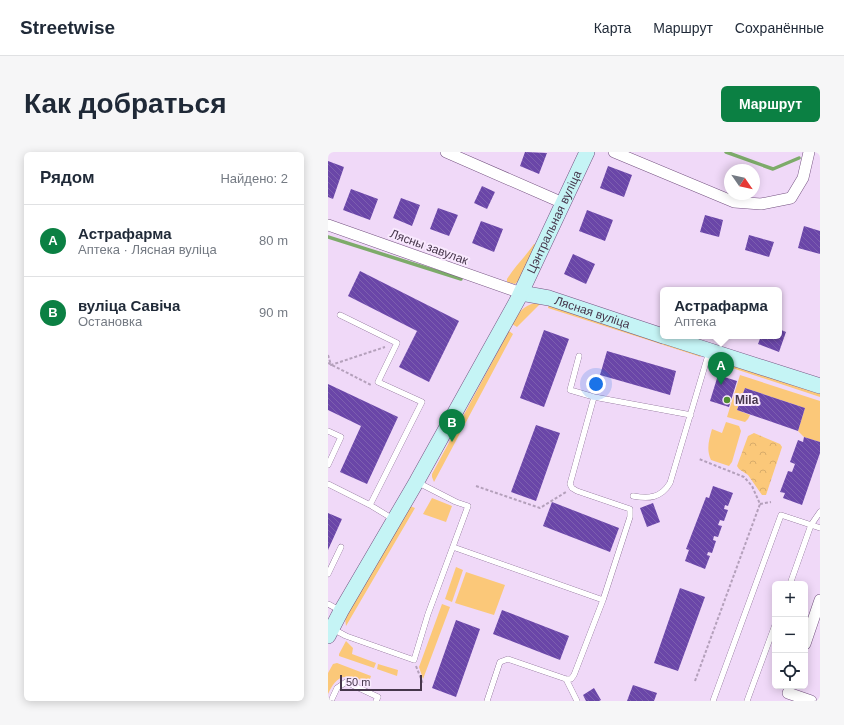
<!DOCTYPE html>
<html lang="ru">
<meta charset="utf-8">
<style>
:root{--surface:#fff;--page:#f6f6f7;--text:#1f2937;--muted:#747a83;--line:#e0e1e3;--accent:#0b8043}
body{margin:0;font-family:Arial,sans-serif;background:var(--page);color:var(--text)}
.controls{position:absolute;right:12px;bottom:12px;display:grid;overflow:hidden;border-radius:6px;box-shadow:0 2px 10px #0003}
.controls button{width:36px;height:36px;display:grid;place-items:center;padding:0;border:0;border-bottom:1px solid var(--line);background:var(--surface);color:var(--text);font:20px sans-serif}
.compass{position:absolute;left:396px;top:12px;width:36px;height:36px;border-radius:50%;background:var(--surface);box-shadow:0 2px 10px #0003;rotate:124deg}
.scale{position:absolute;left:12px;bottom:10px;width:82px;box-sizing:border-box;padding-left:4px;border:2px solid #46364b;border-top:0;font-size:11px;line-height:14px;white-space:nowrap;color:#46364b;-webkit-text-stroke:3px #f9e9fe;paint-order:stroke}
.you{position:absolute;left:268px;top:232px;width:14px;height:14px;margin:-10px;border:3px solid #fff;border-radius:50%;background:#1a73e8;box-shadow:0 0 0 6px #1a73e833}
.badge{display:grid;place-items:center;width:26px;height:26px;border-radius:50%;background:var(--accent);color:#fff;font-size:13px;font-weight:700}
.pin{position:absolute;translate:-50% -33px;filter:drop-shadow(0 1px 2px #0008)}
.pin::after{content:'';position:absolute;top:21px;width:14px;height:12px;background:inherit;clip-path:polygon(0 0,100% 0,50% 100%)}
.popup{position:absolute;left:332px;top:135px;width:122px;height:52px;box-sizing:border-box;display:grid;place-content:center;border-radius:6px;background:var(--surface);filter:drop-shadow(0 1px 3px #0005);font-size:13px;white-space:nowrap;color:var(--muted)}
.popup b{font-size:15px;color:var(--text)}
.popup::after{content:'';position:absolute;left:50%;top:100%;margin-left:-8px;border:8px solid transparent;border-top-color:var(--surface)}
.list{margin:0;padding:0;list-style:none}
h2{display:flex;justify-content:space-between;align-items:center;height:52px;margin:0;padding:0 16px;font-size:17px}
h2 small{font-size:13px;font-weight:400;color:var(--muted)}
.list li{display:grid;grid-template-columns:26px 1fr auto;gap:12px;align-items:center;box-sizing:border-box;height:72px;padding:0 16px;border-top:1px solid var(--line)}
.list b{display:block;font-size:15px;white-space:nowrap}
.list p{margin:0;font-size:13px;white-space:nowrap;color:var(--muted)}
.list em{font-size:13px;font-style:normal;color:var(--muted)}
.icon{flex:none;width:22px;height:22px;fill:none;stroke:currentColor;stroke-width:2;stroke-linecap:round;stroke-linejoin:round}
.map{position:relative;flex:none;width:492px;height:549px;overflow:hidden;border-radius:6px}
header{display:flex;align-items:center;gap:24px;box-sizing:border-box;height:56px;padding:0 20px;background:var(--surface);border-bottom:1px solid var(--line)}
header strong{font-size:19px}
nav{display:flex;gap:22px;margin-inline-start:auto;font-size:14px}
.intro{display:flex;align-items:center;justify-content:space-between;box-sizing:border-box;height:96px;padding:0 24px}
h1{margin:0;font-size:28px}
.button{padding:10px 18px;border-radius:6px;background:var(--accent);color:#fff;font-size:14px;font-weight:700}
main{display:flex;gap:24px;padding:0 24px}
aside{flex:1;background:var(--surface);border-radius:6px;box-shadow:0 2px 10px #0003}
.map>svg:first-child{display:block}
.grass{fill:#fbc879}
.forest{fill:url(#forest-crowns)}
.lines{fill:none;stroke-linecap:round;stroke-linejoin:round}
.stream{stroke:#7dab6a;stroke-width:3.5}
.building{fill:url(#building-back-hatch)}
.lane-casing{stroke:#745280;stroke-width:6}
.street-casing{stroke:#745280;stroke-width:12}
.secondary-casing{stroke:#745280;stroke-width:16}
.path{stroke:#b4a0bb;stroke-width:2;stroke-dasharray:3 2;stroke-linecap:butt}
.lane{stroke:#fff;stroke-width:5.5}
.street{stroke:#fff;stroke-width:11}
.secondary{stroke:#c5f4f5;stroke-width:15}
.poi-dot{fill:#4f8f31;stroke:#f9e9fe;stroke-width:1.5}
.labels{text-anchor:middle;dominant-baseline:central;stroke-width:4;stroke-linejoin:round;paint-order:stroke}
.street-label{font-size:12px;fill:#46364b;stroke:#f9e9fe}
.poi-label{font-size:12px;font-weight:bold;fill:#46364b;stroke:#f9e9fe;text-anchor:start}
</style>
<header>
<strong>Streetwise</strong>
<nav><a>Карта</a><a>Маршрут</a><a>Сохранённые</a></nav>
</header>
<div class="intro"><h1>Как добраться</h1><a class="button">Маршрут</a></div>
<main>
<aside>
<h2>Рядом<small>Найдено: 2</small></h2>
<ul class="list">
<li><span class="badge">A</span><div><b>Астрафарма</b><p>Аптека · Лясная вуліца</p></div><em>80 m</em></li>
<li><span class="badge">B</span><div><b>вуліца Савіча</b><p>Остановка</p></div><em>90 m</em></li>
</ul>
</aside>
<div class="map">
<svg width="492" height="549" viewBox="0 0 492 549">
<defs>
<pattern id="forest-crowns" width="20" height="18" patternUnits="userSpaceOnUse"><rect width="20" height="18" fill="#fbc879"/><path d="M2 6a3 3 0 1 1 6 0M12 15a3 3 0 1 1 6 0" fill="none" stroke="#d8ac6a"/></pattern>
<pattern id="building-back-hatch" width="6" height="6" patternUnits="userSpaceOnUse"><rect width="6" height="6" fill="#6a46a8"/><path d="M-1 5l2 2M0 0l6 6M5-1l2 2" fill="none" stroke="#7d5faf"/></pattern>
</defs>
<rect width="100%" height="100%" fill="#f0d9f8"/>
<path class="grass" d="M206 92 210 93 192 127 187 132 179 130V127C187 114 198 104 206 92Z
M207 151 212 152 189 175 184 172C190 161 195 154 207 151Z
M221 152 371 202 373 205 220 156Z
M181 179 185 182 106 330 104 325V322Z
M388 207 492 240V245L386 210Z
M412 223 492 249V290L476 285 470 279 477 256 417 236 409 258 422 263 420 267 417 270 399 265Z
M398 270 411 274 413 279 404 310 401 314 383 308C378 297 381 288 384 277L394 281Z
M104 346 124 354 118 370 95 362Z
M82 354 87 356 18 474 17 466Z
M128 415 135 418 124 450 117 447Z
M138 420 177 433 166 463 127 451Z
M114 452 122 455 95 527 91 515Z
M18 489 25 496 24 502 48 511 46 516 11 504V502Z
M9 511 43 524 41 530C20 524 11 518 0 542V521L5 512Z
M50 512 70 518 69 524 49 517Z"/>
<path class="forest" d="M426 281 452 292 454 295 438 343H434L420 323 411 317 409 314 420 284Z"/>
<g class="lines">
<path class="stream" d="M398 0 445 17 471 6
M0 85 133 127"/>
</g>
<path class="building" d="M197 0 219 1 211 22 192 14Z
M0 9 16 15 5 47 0 45Z
M280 14 304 23 296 45 272 36Z
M154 34 167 40 159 57 146 51Z
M23 37 50 47 42 68 15 58Z
M73 46 92 53 84 74 65 66Z
M110 56 130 63 121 84 102 77Z
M259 58 285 68 277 89 251 79Z
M377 63 395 68 391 85 372 80Z
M153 69 175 77 166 100 144 91Z
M476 74 492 79V102L470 96Z
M421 83 446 90 441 105 417 98Z
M245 102 267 112 258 132 236 122Z
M32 119 131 169 101 230 71 215 89 179 20 144Z
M451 177 458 180 451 200 430 192 433 184H451Z
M216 178 241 187 216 255 192 246Z
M279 199 348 219 342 243 272 223Z
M390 223 409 229 401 255 382 249Z
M0 232 70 265 39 332 12 320 33 274 0 258Z
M417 236 477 256 470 279 409 258Z
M208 273 232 281 208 349 183 340Z
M476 285 492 290V301L474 353 455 346 457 341 452 340 460 319 464 320 467 312 462 310 470 288 475 290Z
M385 334 405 341 400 354 397 353 396 357 400 358 396 369 392 368 390 373 394 374 390 385 386 384 385 388 388 389 384 401 380 400 379 403 382 404 377 417 357 409 361 398 358 397 378 345 381 346Z
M224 350 291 376 282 400 215 374Z
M325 351 332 370 319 375 312 356Z
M0 361 14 367 0 398Z
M352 436 377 445 350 519 326 511Z
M174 458 241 484 232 508 165 482Z
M128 468 152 477 128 545 104 536Z
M305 533 329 541 326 549H299Z
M266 536 273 548 271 549H258L255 543Z"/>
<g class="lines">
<defs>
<path id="lane" d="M12 163 69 191 50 230 94 250 42 353
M251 204 242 238 266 245 363 263
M0 279 13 285 0 313
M0 332 42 353 65 367
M305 344C321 347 333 346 342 331L381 200
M125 395 275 448
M0 422 13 395
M462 432 483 373 492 360
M0 452 13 459
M5 477 18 484 86 508 100 462 140 354 128 350 89 330
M238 527 249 549
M3 549 9 536 18 530 50 545 48 549
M159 549 172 510 180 507 238 527H243L246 523 275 448 302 365V357L249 339 244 336 242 332 266 245
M385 549 453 363 492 376
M419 549 447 473"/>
<path id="street" d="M118 0 235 51
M286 0 406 50 433 52 463 46 475 26 481 0
M0 73 193 141
M477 492 492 448
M460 541 483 549"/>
<g id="secondary">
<path id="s1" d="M193 141 221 146 335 184"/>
<path d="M336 184 492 234"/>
<path id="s2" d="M0 484 13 459 89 329 190 147 259 0"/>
</g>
</defs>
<use href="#lane" class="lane-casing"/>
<use href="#street" class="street-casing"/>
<use href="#secondary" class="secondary-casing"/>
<path class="path" d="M0 203 3 213 57 195
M0 211 43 233
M148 334 212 356 238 340
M432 352 443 350
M88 514 95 532
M367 529 432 352 424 334 416 325 371 307"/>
<use href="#lane" class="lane"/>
<use href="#street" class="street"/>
<use href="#secondary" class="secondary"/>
</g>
<circle class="poi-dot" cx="399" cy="248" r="4"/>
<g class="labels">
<g class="street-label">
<text stroke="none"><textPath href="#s2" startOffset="472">Цэнтральная вуліца</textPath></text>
<text transform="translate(101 95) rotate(20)">Лясны завулак</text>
<text stroke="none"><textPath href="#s1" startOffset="74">Лясная вуліца</textPath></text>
</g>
<g class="poi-label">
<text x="407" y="248">Mila</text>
</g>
</g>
</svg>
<div class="controls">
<button>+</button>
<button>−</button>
<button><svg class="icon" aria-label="locate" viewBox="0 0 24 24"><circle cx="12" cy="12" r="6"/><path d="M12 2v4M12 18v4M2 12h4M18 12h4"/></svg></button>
</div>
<svg class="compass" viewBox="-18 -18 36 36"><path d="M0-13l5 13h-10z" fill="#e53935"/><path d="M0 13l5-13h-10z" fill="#747a83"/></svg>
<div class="scale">50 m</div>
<div class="you"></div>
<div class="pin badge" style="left:393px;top:233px">A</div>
<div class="popup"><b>Астрафарма</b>Аптека</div>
<div class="pin badge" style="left:124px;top:290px">B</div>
</div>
</main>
